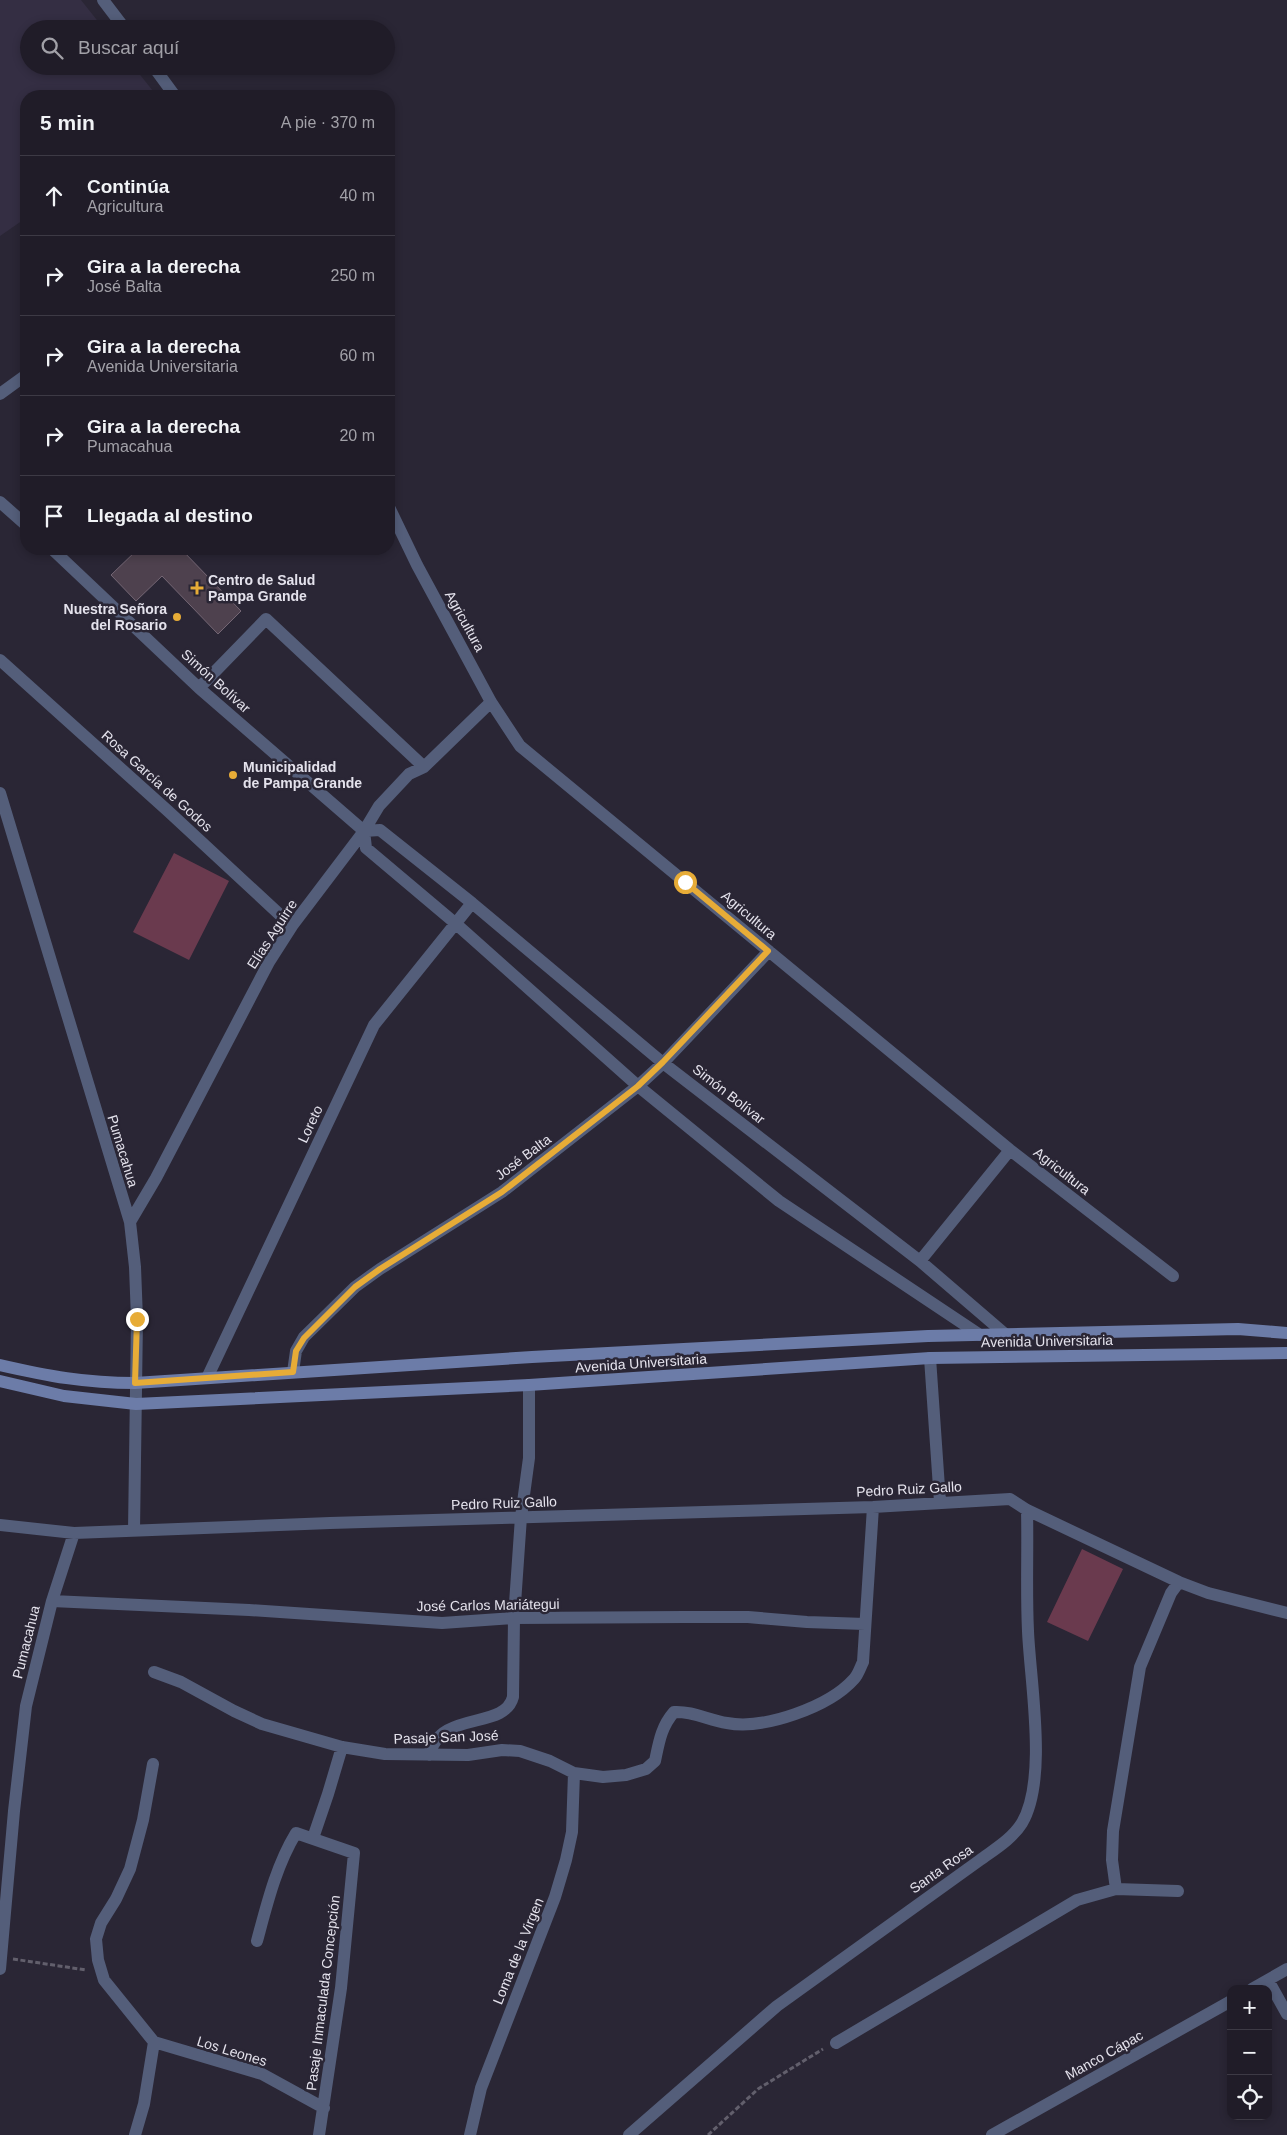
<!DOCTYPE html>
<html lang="es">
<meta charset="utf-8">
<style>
:root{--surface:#201c28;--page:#282530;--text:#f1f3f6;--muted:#a2a1a8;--line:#3d3a45}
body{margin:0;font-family:Arial,sans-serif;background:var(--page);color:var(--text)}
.controls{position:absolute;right:15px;bottom:15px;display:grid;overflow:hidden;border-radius:10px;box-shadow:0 2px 8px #0003}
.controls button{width:45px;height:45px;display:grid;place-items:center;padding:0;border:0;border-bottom:1px solid var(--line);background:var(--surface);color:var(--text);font:25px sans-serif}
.stop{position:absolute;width:15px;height:15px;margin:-11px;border:4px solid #e7ac37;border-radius:50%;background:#fff}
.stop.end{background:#e7ac37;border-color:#fff;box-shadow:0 1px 5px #0008}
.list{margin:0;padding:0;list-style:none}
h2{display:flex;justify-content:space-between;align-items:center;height:65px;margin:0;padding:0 20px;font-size:21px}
h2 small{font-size:16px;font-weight:400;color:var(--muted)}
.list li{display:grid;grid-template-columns:32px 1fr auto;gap:15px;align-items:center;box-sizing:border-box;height:80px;padding:0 20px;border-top:1px solid var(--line)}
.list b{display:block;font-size:19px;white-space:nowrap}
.list p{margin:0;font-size:16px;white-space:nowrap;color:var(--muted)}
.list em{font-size:16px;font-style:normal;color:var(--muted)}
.icon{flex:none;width:28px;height:28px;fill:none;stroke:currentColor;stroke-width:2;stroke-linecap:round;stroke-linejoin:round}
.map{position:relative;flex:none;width:1287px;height:2135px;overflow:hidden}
.search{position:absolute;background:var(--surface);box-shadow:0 2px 8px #0003;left:20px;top:20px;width:375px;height:55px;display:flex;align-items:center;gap:12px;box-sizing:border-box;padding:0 18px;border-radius:28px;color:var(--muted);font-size:19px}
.panel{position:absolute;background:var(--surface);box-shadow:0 2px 8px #0003;left:20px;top:90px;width:375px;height:465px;border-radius:20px}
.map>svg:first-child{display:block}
.built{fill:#342e43}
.green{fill:#6a3a4e}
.building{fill:#4e414e;stroke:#746674}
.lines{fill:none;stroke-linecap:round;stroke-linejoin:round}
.path{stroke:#625f6c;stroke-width:3;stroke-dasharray:5 2.5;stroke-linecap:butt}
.street{stroke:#545e7a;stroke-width:12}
.secondary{stroke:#6c7ca8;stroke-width:12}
.route{stroke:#e7ac37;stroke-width:6}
.poi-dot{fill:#e7ac37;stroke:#2a2635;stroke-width:2}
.labels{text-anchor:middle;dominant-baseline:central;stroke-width:5;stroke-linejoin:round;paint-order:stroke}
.poi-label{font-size:14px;font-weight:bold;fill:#e4e2ec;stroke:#2a2635;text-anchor:start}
.street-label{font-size:14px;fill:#e4e2ec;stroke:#2a2635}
</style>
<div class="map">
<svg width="1287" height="2135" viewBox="0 0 1287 2135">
<rect width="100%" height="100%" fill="#2a2635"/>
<path class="built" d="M0 0H81L104 29H29V66H133L157 96H26V218L0 236Z"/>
<path class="green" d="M174 853 229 881 189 960 133 932Z
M1082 1549 1123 1569 1088 1641 1047 1622Z"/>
<path class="building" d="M138 549H181L241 611 218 634 162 576 136 601 111 575Z"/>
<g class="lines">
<path class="path" d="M13 1959 86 1970
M708 2135 758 2089 823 2049"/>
<path class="street" d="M103 0 125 29
M153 66 175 96
M0 394 26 375
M0 502 26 525
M389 507 417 565 491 702 520 746 1010 1150 1173 1276
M52 549 199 688 364 831 366 848 455 923 638 1086 779 1201 980 1335
M0 660 168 811 292 926
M199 688 266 619 424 767
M0 793 130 1222 135 1267 137 1319 134 1531
M364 831 380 830 472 903 663 1063 920 1261 1005 1334
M130 1222 156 1178 269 962 292 926 364 831 379 806 409 774 424 767 491 702
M920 1261 1010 1150
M930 1358 940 1502
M293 1372 296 1351 304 1337 355 1287 380 1269 502 1192 638 1086 663 1063 769 951
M207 1378 374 1025 472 903
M0 1525 74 1533 330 1523 873 1507 1010 1499 1027 1510 1179 1582 1208 1593 1287 1613
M52 1601 249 1610 442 1623 514 1618 685 1617H748L807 1622 865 1624
M154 1672 181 1682 234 1711 262 1724 342 1747 385 1754 468 1755 502 1750 520 1751 550 1761 574 1773 603 1777 626 1775 646 1769 655 1761C659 1742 661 1727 674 1712 693 1711 708 1720 727 1723 764 1730 829 1707 854 1679 858 1675 860 1668 863 1662L873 1507
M429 1755C441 1709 504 1731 513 1697L514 1618 521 1517 529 1458V1385
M153 1764 143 1820 130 1869 116 1899 101 1923 96 1939 98 1960 104 1980 154 2042
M313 1838 328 1794 342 1747
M1116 1889 1112 1860 1113 1831 1140 1667 1171 1593 1179 1582
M257 1941C267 1904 276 1866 296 1833L354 1853 341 1988 319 2135
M0 1969 14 1811 26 1706 52 1601 74 1533
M1268 1980 1287 2014
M1252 1989 1287 1969
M154 2042 262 2074 324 2108
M836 2043 1077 1900 1116 1889 1178 1891
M135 2135 144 2104 154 2042
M470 2135 481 2088 555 1897 566 1860 572 1832 574 1773
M629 2135 777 2006 980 1860C995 1849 1012 1839 1022 1823 1048 1779 1030 1681 1028 1631 1026 1591 1028 1550 1027 1510
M992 2135 1231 2001"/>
<path class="secondary" d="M0 1365C48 1376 85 1383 135 1383L532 1357 928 1336 1238 1329 1287 1333
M0 1381 64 1396 136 1404 529 1385 930 1358 1287 1353"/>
</g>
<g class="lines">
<path class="route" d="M137 1319 135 1383 293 1372 296 1351 304 1338 355 1287 380 1269 502 1192 638 1086 663 1062 768 951 685 882"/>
</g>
<g class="poi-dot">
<path d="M194.5 580.5h5v5h5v5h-5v5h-5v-5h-5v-5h5z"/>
<circle cx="177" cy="617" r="5"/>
<circle cx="233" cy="775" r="5"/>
</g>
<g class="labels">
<g class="poi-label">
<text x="208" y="580">Centro de Salud<tspan x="208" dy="16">Pampa Grande</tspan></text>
<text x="167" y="609" text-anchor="end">Nuestra Señora<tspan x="167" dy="16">del Rosario</tspan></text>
<text x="243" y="767">Municipalidad<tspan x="243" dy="16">de Pampa Grande</tspan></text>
</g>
<g class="street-label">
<text transform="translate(465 621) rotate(61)">Agricultura</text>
<text transform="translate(216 681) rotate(42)">Simón Bolívar</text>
<text transform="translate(157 781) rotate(42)">Rosa García de Godos</text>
<text transform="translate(749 915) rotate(40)">Agricultura</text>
<text transform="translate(272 934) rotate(-57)">Elías Aguirre</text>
<text transform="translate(729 1094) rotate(38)">Simón Bolívar</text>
<text transform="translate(310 1124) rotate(-65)">Loreto</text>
<text transform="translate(123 1151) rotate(73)">Pumacahua</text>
<text transform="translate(523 1157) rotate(-37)">José Balta</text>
<text transform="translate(1062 1171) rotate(38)">Agricultura</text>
<text transform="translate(1047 1341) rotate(-1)">Avenida Universitaria</text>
<text transform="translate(641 1363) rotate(-4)">Avenida Universitaria</text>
<text transform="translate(909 1489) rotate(-3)">Pedro Ruiz Gallo</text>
<text transform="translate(504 1503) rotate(-2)">Pedro Ruiz Gallo</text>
<text transform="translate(488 1605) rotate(-1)">José Carlos Mariátegui</text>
<text transform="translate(26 1642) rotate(-76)">Pumacahua</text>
<text transform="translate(446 1737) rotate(-2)">Pasaje San José</text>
<text transform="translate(941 1869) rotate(-35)">Santa Rosa</text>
<text transform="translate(518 1951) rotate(-68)">Loma de la Virgen</text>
<text transform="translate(323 1993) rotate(-83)">Pasaje Inmaculada Concepción</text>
<text transform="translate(232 2051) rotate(17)">Los Leones</text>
<text transform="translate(1104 2055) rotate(-29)">Manco Cápac</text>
</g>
</g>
</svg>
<div class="controls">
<button>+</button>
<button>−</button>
<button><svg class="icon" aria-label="locate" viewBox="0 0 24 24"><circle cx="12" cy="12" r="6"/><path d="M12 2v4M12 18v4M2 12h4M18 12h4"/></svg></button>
</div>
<div class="stop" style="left:685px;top:882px"></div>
<div class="stop end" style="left:137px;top:1319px"></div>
<div class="search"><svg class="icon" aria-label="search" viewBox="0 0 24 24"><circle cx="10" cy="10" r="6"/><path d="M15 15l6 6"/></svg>Buscar aquí</div>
<section class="panel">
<h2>5 min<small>A pie · 370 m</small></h2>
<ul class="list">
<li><svg class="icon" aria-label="ahead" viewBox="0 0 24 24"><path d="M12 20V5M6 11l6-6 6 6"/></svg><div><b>Continúa</b><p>Agricultura</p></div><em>40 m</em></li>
<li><svg class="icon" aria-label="right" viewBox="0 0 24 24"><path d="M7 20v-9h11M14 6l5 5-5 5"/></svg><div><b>Gira a la derecha</b><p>José Balta</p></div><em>250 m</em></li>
<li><svg class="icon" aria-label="right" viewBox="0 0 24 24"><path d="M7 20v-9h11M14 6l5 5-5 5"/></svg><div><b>Gira a la derecha</b><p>Avenida Universitaria</p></div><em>60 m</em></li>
<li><svg class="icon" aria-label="right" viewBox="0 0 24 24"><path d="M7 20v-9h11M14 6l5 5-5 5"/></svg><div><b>Gira a la derecha</b><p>Pumacahua</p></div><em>20 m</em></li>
<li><svg class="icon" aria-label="arrive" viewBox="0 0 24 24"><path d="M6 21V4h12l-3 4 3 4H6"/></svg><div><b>Llegada al destino</b></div></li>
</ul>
</section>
</div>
